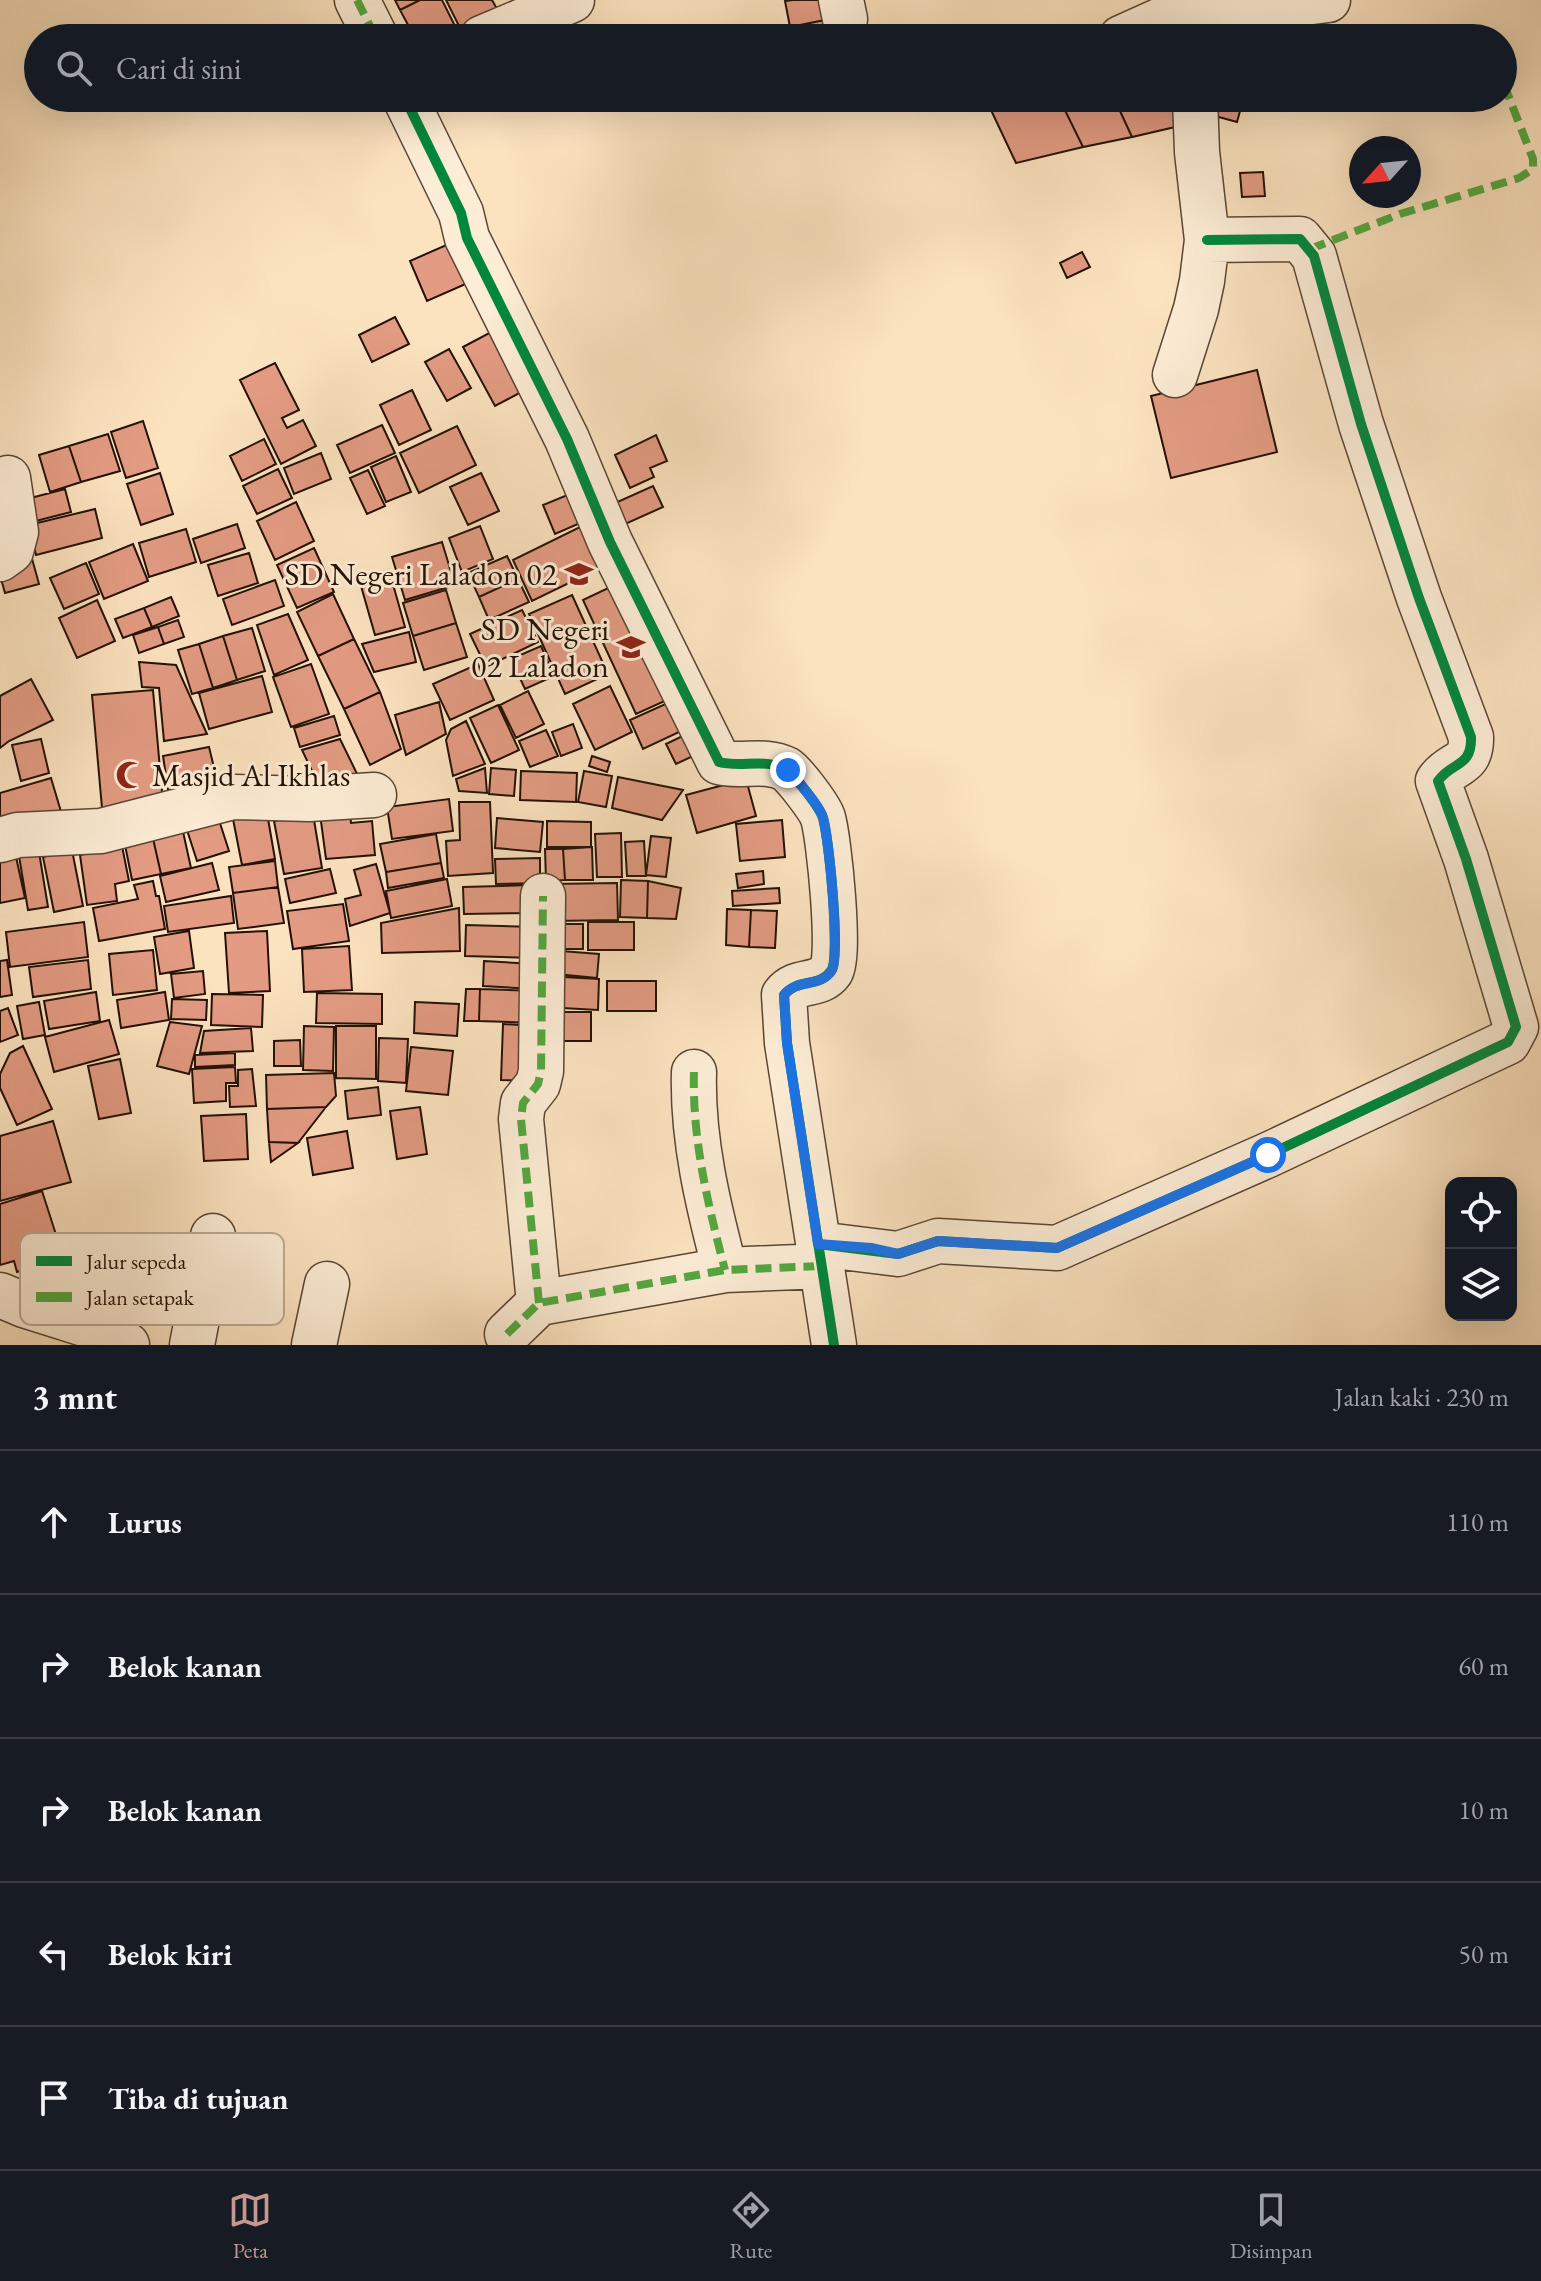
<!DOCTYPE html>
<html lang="id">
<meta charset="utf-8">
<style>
:root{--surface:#171b24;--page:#20242c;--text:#f1f3f6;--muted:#9ea1a6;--line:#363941;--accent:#c59692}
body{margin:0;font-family:"EB Garamond",serif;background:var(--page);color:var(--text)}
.controls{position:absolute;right:24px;bottom:24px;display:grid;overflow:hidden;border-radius:16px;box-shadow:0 8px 32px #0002}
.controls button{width:72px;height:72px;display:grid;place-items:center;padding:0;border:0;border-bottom:2px solid var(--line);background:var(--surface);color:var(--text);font:40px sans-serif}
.compass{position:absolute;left:1349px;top:136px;width:72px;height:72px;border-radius:50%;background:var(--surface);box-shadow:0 8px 32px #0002;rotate:243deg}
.stop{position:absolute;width:24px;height:24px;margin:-18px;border:6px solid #1a73e8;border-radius:50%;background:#fff}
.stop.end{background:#1a73e8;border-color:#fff;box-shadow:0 2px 8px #0008}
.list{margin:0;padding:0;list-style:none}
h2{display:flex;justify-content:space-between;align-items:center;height:104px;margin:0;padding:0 32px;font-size:34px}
h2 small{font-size:26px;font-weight:400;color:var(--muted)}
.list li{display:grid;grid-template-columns:52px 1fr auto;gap:24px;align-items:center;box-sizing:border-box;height:144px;padding:0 32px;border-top:2px solid var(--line)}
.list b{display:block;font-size:30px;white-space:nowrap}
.list em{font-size:26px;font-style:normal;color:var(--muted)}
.icon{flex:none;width:44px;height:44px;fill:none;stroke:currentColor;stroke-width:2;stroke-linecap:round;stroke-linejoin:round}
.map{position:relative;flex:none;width:1541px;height:1345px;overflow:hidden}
.search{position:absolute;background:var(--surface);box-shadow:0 8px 32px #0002;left:24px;right:24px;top:24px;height:88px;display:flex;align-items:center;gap:20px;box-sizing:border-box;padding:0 28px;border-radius:44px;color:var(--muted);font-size:30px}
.sheet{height:824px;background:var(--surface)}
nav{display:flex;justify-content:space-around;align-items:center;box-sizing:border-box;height:112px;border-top:2px solid var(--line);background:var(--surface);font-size:22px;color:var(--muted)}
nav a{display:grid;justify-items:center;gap:4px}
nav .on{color:var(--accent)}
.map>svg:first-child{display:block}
.building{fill:#e39b83;stroke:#231105;stroke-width:2}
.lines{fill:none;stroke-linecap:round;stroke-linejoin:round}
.minor-casing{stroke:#594634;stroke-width:47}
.minor{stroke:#fdedd6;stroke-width:44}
.quiet{stroke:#53a840;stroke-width:8;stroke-dasharray:16 8;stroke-linecap:butt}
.cycleway-casing{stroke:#fdedd6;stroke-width:15}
.cycleway{stroke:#00873e;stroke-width:10}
.route{stroke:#1a73e8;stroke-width:10}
.labels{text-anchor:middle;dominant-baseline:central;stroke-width:6;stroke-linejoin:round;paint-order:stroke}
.poi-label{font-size:32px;fill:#231105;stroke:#fdedd6;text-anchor:end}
.key{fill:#fdedd6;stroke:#bcab97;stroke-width:2}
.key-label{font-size:22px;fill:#231105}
</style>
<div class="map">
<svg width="1541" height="1345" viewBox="0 0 1541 1345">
<rect width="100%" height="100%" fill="#fce3c0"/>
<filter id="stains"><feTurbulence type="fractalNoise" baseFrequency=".0025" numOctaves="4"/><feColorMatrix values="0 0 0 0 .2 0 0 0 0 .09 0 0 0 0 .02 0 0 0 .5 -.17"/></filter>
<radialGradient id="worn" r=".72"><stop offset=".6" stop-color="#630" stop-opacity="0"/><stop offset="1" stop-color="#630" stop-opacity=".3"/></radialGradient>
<path class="building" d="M395 0H420L400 10Z
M420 0H442L457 30 441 38H415L400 10Z
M446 0H492L497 9 460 28Z
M793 0H820L825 20 790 27 785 1Z
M825 20 828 38H793L790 27Z
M1012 98H1059L1083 147 1016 163 990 108Z
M1059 98H1114L1132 137 1083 147Z
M1114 98H1175L1188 124 1132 137Z
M1219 98 1242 104 1237 122 1215 116Z
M1263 172 1265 196 1242 197 1240 173Z
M460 239 477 279 427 301 410 261Z
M1082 252 1090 267 1067 278 1060 263Z
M395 317 409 344 372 362 359 335Z
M493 331 525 390 495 406 463 347Z
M449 349 471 388 447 401 425 362Z
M275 363 299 410 282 418 287 428 303 420 316 446 281 464 240 380Z
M1257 370 1277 452 1171 478 1151 396Z
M412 390 431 430 399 445 380 405Z
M143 421 158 468 126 478 111 432Z
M382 425 395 453 350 473 337 445Z
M457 426 476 465 419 493 400 453Z
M108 434 120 471 81 482 69 446Z
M656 435 667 461 650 468 654 477 630 488 615 455Z
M264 439 276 464 242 481 230 456Z
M69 446 81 482 50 492 39 455Z
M321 453 331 479 294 494 284 468Z
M396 456 411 492 386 502 371 467Z
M278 469 292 498 257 514 243 486Z
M368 470 385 506 367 514 350 478Z
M160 473 173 514 141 525 127 484Z
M481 473 499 511 468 525 450 487Z
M653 486 663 507 614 529 604 508Z
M65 489 71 512 28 523 23 500Z
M582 489 594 517 555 534 543 505Z
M296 502 314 541 275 560 257 521Z
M95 509 102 538 36 555 29 525Z
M237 524 245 548 201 563 193 539Z
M584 525 604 566 532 601 513 560Z
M480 526 493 559 462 572 449 538Z
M186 529 196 562 149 577 139 543Z
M442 542 455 585 405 600 392 557Z
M133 544 148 581 104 599 89 562Z
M314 548 334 592 297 608 277 565Z
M249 553 258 583 218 596 208 565Z
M31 555 39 584 5 593 0 575Z
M507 556 518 579 479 597 468 573Z
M86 563 99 594 64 609 50 578Z
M389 570 405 627 375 635 359 579Z
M518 579 529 602 489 620 479 597Z
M275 580 284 606 232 625 223 599Z
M625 580 678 695 636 714 583 600Z
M446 590 456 623 413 636 403 603Z
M333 594 354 639 318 656 297 612Z
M572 595 608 674 565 694 529 614Z
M171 597 179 616 152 627 144 608Z
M97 600 115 641 77 658 59 618Z
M144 608 152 627 123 638 115 619Z
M522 610 538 642 486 667 470 634Z
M288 614 308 660 274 675 257 625Z
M178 620 184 637 164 644 158 627Z
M456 623 467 657 424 670 413 636Z
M158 627 164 644 139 653 133 635Z
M252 628 265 671 237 680 223 636Z
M409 632 416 662 374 672 362 644Z
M223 636 237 680 213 688 199 644Z
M354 639 380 692 344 709 318 656Z
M199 644 213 688 192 694 178 650Z
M541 646 554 676 525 689 511 659Z
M139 662 176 665 207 734 164 741 159 688 142 687Z
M311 664 329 714 291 727 273 677Z
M478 664 494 700 450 720 433 684Z
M262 676 272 712 209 729 199 693Z
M31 679 53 720 9 741 0 748V696Z
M610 686 632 732 595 750 573 704Z
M153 690 163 803 102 808 92 695Z
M528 691 544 724 516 738 500 705Z
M380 692 401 749 370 765 344 709Z
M681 697 694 725 643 749 630 720Z
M439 702 446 734 406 755 395 715Z
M498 705 519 750 491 763 470 718Z
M334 716 340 735 300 747 294 728Z
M466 721 485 764 453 776 446 740 451 729Z
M573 724 582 748 561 756 552 732Z
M697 729 706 750 676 764 666 744Z
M546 730 558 756 530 767 519 741Z
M41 739 49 773 21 781 12 745Z
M340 739 362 784 323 794 302 750Z
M209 747 218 784 169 796 163 756Z
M592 756 610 762 607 772 589 766Z
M485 768 487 793 459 791 456 779Z
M491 768 516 770 514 796 489 794Z
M521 771 577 773 576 802 520 800Z
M584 771 612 776 606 807 578 802Z
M618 777 683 790 662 820 612 808Z
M51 778 62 815 0 833V793Z
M746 779 756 816 697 833 686 795Z
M449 799 453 831 392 839 387 807Z
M459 802H490L493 873 448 876 446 841 460 840Z
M350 812 351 823 372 821 375 855 326 859 320 814Z
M267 813 275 859 242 865 233 819Z
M313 814 322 868 284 874 274 821Z
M218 817 229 851 197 861 186 827Z
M497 818 543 822 540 852 495 848Z
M782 820 785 857 740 861 736 824Z
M547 821 591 822V847H547Z
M182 827 191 868 161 874 152 834Z
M621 833 622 877H597L595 834Z
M152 834 161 874 132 880 124 840Z
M436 834 441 863 386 872 380 844Z
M651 836 671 838 666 877 646 875Z
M644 841 646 876H627L625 842Z
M122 846 129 881 115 884 117 901 87 905 80 855Z
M592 847 593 880H565L563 849Z
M545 849H563L565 880 546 881Z
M72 850 83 906 54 912 43 857Z
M39 852 48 907 28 910 19 856Z
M16 857 25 898 0 903V860Z
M540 858V883L496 884 495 859Z
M275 861 278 887 233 893 229 867Z
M212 863 219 890 166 902 160 876Z
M441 863 444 878 388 888 386 872Z
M376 864 390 913 350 926 345 899 361 895 354 870Z
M330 869 336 893 290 903 285 879Z
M763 871 764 884 738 888 736 874Z
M447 879 452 906 391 918 386 891Z
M621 880 648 881 647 918 620 917Z
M153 881 156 896H159L165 929 99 941 93 908 138 899 134 885Z
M648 881 681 888 676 919 647 918Z
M617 883 618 920 552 921 551 884Z
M532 885 533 913 464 914 463 887Z
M278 887 284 923 238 929 233 893Z
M779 888 780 903 733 906 732 891Z
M231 896 234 923 168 932 164 906Z
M343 904 349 941 293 949 287 911Z
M459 908 460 951 382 953 381 923Z
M727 909 751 910 749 947 726 945Z
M751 910 777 911 775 948 749 947Z
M84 922 88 957 10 967 6 932Z
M588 922H634V950H588Z
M551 924H583V949H551Z
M466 925 536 927 535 958 465 956Z
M189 931 194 968 160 974 154 937Z
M267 931 270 991 229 993 225 933Z
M349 946 352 990 304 992 302 949Z
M153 950 157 990 113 995 109 954Z
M548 950 599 954 597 978 546 973Z
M7 960 12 995 0 997V961Z
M88 960 91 989 33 997 29 967Z
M484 961 535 964 533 989 483 986Z
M203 971 205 994 174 998 171 974Z
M545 976 599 979 598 1010 544 1007Z
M607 981H656V1011H607Z
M466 989H480L479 1021H464Z
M480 989 537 991 536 1023 479 1021Z
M96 992 100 1021 49 1029 44 1001Z
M165 992 169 1020 121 1028 117 1000Z
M317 993 382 994V1024L316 1023Z
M212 994 263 995 262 1027 211 1025Z
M172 999 207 1000 206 1020 171 1019Z
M39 1002 45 1035 23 1039 17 1006Z
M415 1002 459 1004 457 1036 414 1033Z
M8 1008 18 1035 0 1042V1011Z
M544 1012H591V1041H544Z
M109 1020 119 1054 54 1072 45 1037Z
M170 1022 202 1026 189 1074 157 1066Z
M503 1024 539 1026 537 1081 501 1080Z
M304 1026 334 1027 333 1071 303 1070Z
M336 1026H376V1079L336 1078Z
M251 1028 253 1051 200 1053 204 1031Z
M379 1038 408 1039 406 1083 378 1081Z
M300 1040 301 1066H274V1041Z
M23 1046 52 1109 17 1125 0 1088V1074L10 1053Z
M411 1047 453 1051 448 1095 406 1091Z
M235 1053V1065L195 1067V1055Z
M120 1059 131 1113 99 1119 88 1066Z
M235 1067 236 1083H226V1101L194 1103 192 1069Z
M252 1069 256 1106 230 1107 229 1086H238V1070Z
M334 1073 336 1096 326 1107 267 1109 266 1075Z
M378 1087 381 1115 348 1119 345 1091Z
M326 1107 298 1143 269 1142 267 1109Z
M420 1107 427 1154 397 1159 390 1111Z
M246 1114 248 1159 204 1161 201 1116Z
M53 1121 71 1182 0 1201V1136Z
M347 1131 353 1168 313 1175 307 1138Z
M269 1142 298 1143 271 1162Z
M42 1191 60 1247 44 1252 47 1263 17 1272 14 1261 0 1265V1204Z"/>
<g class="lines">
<defs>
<path id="minor" d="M357 0 376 38
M841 0 845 19
M1192 17 1328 0
M482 38 572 0
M1121 38 1192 6
M405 98 461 213 467 238 567 439 610 542 719 762C741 768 764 758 786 769 794 774 820 808 823 818 829 838 841 957 831 971 819 988 797 978 784 995L787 1043 834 1345
M1175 375 1196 309 1202 281 1207 240 1197 152 1195 98
M0 559 11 551 16 532 8 478
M0 840 18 835 101 831 233 797 309 799 374 795
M694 1072C692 1139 708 1205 725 1270
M818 1244 898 1254 938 1241 1057 1248 1268 1155 1508 1042 1516 1027 1466 859 1438 781C1452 761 1472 768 1471 737L1419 598 1361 424 1314 256 1300 239 1207 240
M0 1295 24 1305 103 1330 127 1345
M539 1303 521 1119 523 1103 538 1084 541 1071 543 896
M507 1334 539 1303 725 1270 822 1266
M192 1345 213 1236
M314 1345 327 1284"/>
</defs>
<use href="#minor" class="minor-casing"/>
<use href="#minor" class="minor"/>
<path class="quiet" d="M357 0 376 38
M1310 249 1400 214 1519 178 1533 169V159L1503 82
M694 1072C692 1139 708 1205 725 1270
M539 1303 521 1119 523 1103 538 1084 541 1071 543 896
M507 1334 539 1303 725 1270 822 1266"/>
<defs>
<path id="cycleway" d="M405 98 461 213 467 238 567 439 610 542 719 762C741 768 764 758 786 769 794 774 820 808 823 818 829 838 841 957 831 971 819 988 797 978 784 995L787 1043 834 1345
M818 1244 898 1254 938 1241 1057 1248 1268 1155 1508 1042 1516 1027 1466 859 1438 781C1452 761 1472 768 1471 737L1419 598 1361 424 1314 256 1300 239 1207 240"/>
</defs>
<use href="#cycleway" class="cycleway-casing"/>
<use href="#cycleway" class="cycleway"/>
</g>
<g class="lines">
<path class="route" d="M788 770C799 784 815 799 822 815 829 832 840 957 832 970 821 988 797 978 784 995L787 1043 818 1244 871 1248 898 1254 938 1241 1057 1248 1268 1155"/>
</g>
<defs>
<symbol id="school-bare" viewBox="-9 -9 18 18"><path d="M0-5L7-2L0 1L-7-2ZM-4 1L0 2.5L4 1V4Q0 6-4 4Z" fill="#8f2418" stroke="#fdedd6" stroke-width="2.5" paint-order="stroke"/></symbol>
<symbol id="mosque-bare" viewBox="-9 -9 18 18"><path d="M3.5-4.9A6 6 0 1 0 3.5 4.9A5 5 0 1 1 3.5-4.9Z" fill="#8f2418" stroke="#fdedd6" stroke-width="2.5" paint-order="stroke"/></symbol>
</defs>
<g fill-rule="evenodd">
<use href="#school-bare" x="559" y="554" width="40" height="40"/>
<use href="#school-bare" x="611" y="627" width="40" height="40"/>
<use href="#mosque-bare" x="110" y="755" width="40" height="40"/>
</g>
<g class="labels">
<g class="poi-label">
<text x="557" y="574">SD Negeri Laladon 02</text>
<text x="609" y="629">SD Negeri<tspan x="609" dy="37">02 Laladon</tspan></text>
<text x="152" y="775" text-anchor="start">Masjid Al Ikhlas</text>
</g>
</g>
<rect x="20" y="1233" width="264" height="92" rx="12" class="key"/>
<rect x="36" y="1256" width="36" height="10" fill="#00873e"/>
<rect x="36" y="1292" width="36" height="10" fill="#53a840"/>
<g class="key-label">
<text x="86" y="1269">Jalur sepeda</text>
<text x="86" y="1305">Jalan setapak</text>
</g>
<rect width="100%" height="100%" filter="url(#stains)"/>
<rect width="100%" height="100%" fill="url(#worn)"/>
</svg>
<div class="controls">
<button><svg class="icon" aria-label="locate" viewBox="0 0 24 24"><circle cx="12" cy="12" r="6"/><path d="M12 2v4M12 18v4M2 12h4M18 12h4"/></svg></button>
<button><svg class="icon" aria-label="layers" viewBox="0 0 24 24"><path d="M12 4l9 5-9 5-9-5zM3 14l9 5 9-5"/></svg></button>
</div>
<svg class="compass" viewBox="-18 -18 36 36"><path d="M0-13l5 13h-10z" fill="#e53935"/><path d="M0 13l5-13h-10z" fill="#9ea1a6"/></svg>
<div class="stop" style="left:1268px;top:1155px"></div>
<div class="stop end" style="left:788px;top:770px"></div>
<div class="search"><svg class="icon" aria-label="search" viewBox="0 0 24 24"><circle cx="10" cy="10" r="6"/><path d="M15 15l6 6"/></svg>Cari di sini</div>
</div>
<section class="sheet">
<h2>3 mnt<small>Jalan kaki · 230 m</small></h2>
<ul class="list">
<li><svg class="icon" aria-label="ahead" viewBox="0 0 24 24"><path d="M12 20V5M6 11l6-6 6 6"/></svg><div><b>Lurus</b></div><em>110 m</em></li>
<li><svg class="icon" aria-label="right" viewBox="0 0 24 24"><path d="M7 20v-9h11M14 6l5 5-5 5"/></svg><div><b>Belok kanan</b></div><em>60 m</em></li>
<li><svg class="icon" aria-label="right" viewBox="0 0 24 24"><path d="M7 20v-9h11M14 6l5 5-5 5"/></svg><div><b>Belok kanan</b></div><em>10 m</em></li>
<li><svg class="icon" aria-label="left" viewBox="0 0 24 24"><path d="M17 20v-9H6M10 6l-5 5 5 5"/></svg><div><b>Belok kiri</b></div><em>50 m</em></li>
<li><svg class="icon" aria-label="arrive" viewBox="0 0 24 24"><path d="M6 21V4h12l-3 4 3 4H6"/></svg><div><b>Tiba di tujuan</b></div></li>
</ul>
</section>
<nav>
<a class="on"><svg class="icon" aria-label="map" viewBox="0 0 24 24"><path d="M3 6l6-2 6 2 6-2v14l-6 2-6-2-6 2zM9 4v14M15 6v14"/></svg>Peta</a>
<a><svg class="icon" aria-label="directions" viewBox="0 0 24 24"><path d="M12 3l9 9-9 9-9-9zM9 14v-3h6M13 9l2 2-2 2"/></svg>Rute</a>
<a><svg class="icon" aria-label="saved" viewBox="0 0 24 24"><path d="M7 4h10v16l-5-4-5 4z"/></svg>Disimpan</a>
</nav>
